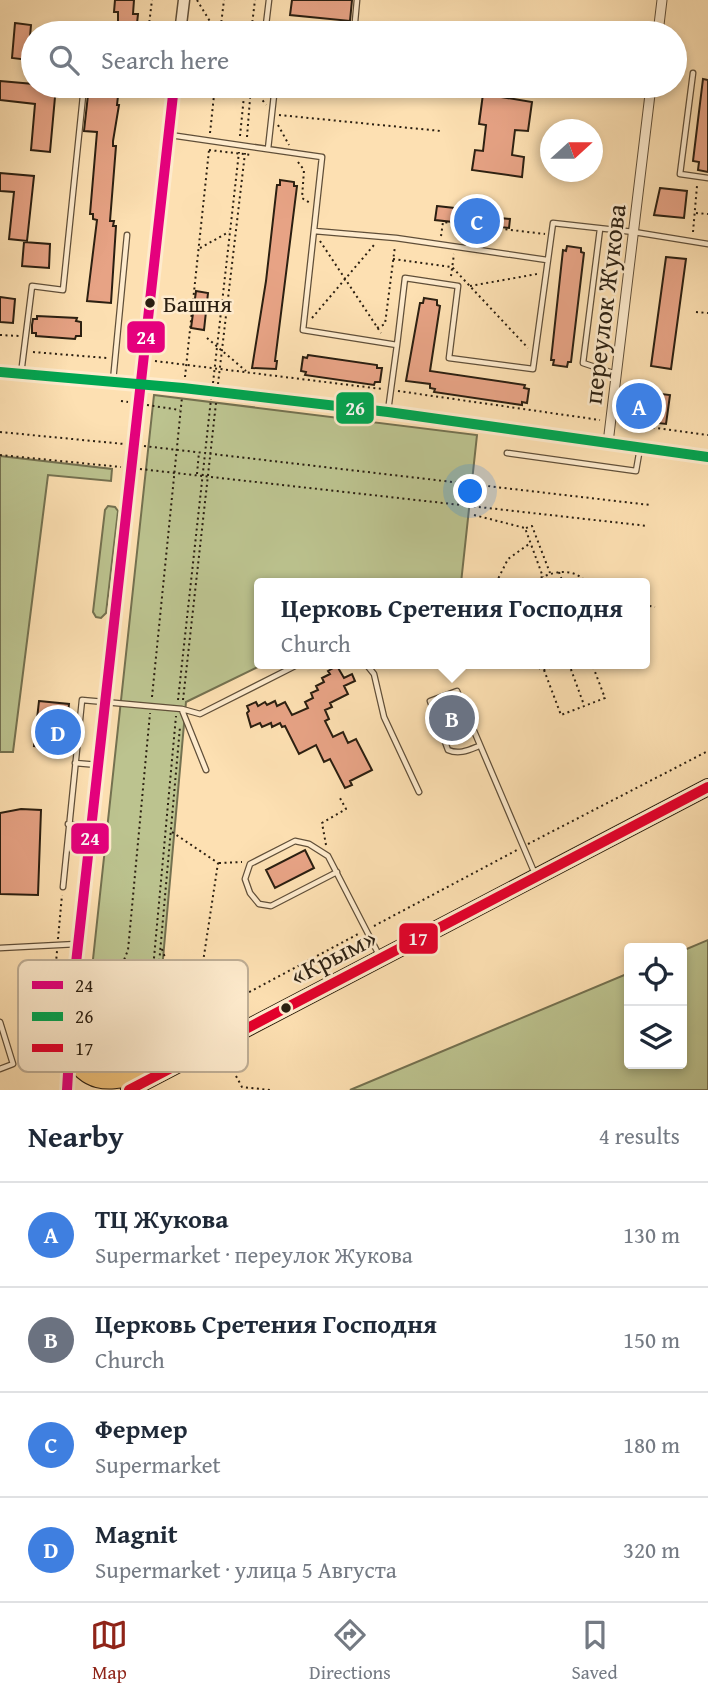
<!DOCTYPE html>
<meta charset="utf-8">
<style>
:root{--surface:#fff;--page:#f6f6f7;--text:#1f2937;--muted:#747a83;--line:#e0e1e3;--accent:#8f2418}
body{margin:0;font-family:"Gentium Book Plus",serif;background:var(--page);color:var(--text)}
.controls{position:absolute;right:21px;bottom:21px;display:grid;overflow:hidden;border-radius:7px;box-shadow:0 4px 10px #0003}
.controls button{width:63px;height:63px;display:grid;place-items:center;padding:0;border:0;border-bottom:2px solid var(--line);background:var(--surface);color:var(--text);font:35px sans-serif}
.compass{position:absolute;left:540px;top:119px;width:63px;height:63px;border-radius:50%;background:var(--surface);box-shadow:0 4px 10px #0003;rotate:69deg}
.you{position:absolute;left:471px;top:492px;width:24px;height:24px;margin:-18px;border:5px solid #fff;border-radius:50%;background:#1a73e8;box-shadow:0 0 0 10px #1a73e833}
.badge{display:grid;place-items:center;width:46px;height:46px;border-radius:50%;background:var(--accent);color:#fff;font-size:23px;font-weight:700}
.pin{position:absolute;translate:-50% -50%;border:4px solid #fff;box-shadow:0 2px 7px #0006}
.popup{position:absolute;left:254px;top:578px;width:396px;height:91px;box-sizing:border-box;display:grid;place-content:center;border-radius:7px;background:var(--surface);filter:drop-shadow(0 2px 5px #0005);font-size:23px;white-space:nowrap;color:var(--muted)}
.popup b{font-size:26px;color:var(--text)}
.popup::after{content:'';position:absolute;left:50%;top:100%;margin-left:-14px;border:14px solid transparent;border-top-color:var(--surface)}
.list{margin:0;padding:0;list-style:none}
h2{display:flex;justify-content:space-between;align-items:center;height:91px;margin:0;padding:0 28px;font-size:30px}
h2 small{font-size:23px;font-weight:400;color:var(--muted)}
.list li{display:grid;grid-template-columns:46px 1fr auto;gap:21px;align-items:center;box-sizing:border-box;height:105px;padding:0 28px;border-top:2px solid var(--line)}
.list b{display:block;font-size:26px;white-space:nowrap}
.list p{margin:0;font-size:23px;white-space:nowrap;color:var(--muted)}
.list em{font-size:23px;font-style:normal;color:var(--muted)}
.icon{flex:none;width:38px;height:38px;fill:none;stroke:currentColor;stroke-width:2;stroke-linecap:round;stroke-linejoin:round}
.map{position:relative;flex:none;width:708px;height:1090px;overflow:hidden}
.search{position:absolute;background:var(--surface);box-shadow:0 4px 10px #0003;left:21px;right:21px;top:21px;height:77px;display:flex;align-items:center;gap:18px;box-sizing:border-box;padding:0 24px;border-radius:38px;color:var(--muted);font-size:26px}
.sheet{height:511px;background:var(--surface)}
nav{display:flex;justify-content:space-around;align-items:center;box-sizing:border-box;height:98px;border-top:2px solid var(--line);background:var(--surface);font-size:19px;color:var(--muted)}
nav a{display:grid;justify-items:center;gap:4px}
nav .on{color:var(--accent)}
.map>svg:first-child{display:block}
.green{fill:#bcc38f;stroke:#747150;stroke-width:2}
.building{fill:#e7a385;stroke:#2b1f11;stroke-width:2}
.lines{fill:none;stroke-linecap:round;stroke-linejoin:round}
.service-casing{stroke:#604f39;stroke-width:7}
.minor-casing{stroke:#604f39;stroke-width:11}
.tertiary-casing{stroke:#604f39;stroke-width:13}
.trunk-casing{stroke:#2b1f11;stroke-width:18}
.path{stroke:#2b1f11;stroke-width:2;stroke-dasharray:2 3.5;stroke-linecap:butt}
.service{stroke:#feebcd;stroke-width:4.5}
.minor{stroke:#feebcd;stroke-width:9}
.tertiary{stroke:#feebcd;stroke-width:10}
.trunk{stroke:#eec079;stroke-width:16}
.bus-1-casing{stroke:#feebcd;stroke-width:16}
.bus-2-casing{stroke:#feebcd;stroke-width:16}
.bus-3-casing{stroke:#feebcd;stroke-width:16}
.bus-1{stroke:#e5007d;stroke-width:10}
.bus-2{stroke:#00a651;stroke-width:10}
.bus-3{stroke:#e4002b;stroke-width:10}
.bus-dot{fill:#2b1f11;stroke:#feebcd;stroke-width:2.5}
.labels{text-anchor:middle;dominant-baseline:central;stroke-width:5;stroke-linejoin:round;paint-order:stroke}
.bus-label{font-size:24px;fill:#2b1f11;stroke:#feebcd;text-anchor:start}
.street-label{font-size:26px;fill:#2b1f11;stroke:#feebcd}
.key{fill:#feebcd;stroke:#bfae95;stroke-width:2}
.key-label{font-size:19px;fill:#2b1f11}
.line-badge{stroke:#feebcd;stroke-width:2.5}
.badge-label{font-size:19px;text-anchor:middle;font-weight:bold;fill:#fff}
</style>
<div class="map">
<svg width="708" height="1090" viewBox="0 0 708 1090">
<rect width="100%" height="100%" fill="#fde0b2"/>
<filter id="stains"><feTurbulence type="fractalNoise" baseFrequency=".00286" numOctaves="4"/><feColorMatrix values="0 0 0 0 .2 0 0 0 0 .09 0 0 0 0 .02 0 0 0 .5 -.17"/></filter>
<radialGradient id="worn" r=".72"><stop offset=".6" stop-color="#630" stop-opacity="0"/><stop offset="1" stop-color="#630" stop-opacity=".3"/></radialGradient>
<path class="green" d="M154 395 477 435 461 583H260V664H264L186 702 160 992 90 987Z
M0 456 112 469 111 481 48 475 13 752H0Z
M108 506 115 507 118 511 106 613 101 618 96 617 93 612 105 510Z
M708 940V1090H350L629 973V1064H682V951Z"/>
<path class="building" d="M115 0H134L133 14H138L136 33H118V12H114Z
M292 0H352L350 21 290 15Z
M483 22 537 28V33H476L477 24 482 25Z
M15 23 31 25 28 60 12 58Z
M703 79 708 80V172L698 170 699 162 693 161Z
M0 81 56 86 50 152 31 150 35 104 0 100Z
M89 86 119 87 117 105H119L113 141V146H116L110 221H114L113 226H116L111 303 87 301 97 220 93 219V214H90L97 132 84 131Z
M483 94 532 102 528 131 515 130 512 155 524 157 522 177 472 170 475 150 483 151 486 125 479 124Z
M0 173 34 176 27 241 9 239 14 192 0 191Z
M280 180 294 182V186H297L275 361H277L276 369 252 368 266 281 277 185H280Z
M660 188 687 191 684 218 654 215Z
M437 206 490 212V217L510 219 509 228 435 220Z
M24 242 50 244 49 268 22 266Z
M567 246 581 248V252L584 253 571 362H568L567 367 553 365 554 360H551L563 250 566 251Z
M666 257 686 259 671 369 651 366Z
M196 291 208 293 204 330 191 328Z
M0 297 15 299 13 323 0 322Z
M424 298 437 300V305L440 306 430 371 525 385 524 388 529 389 527 403 522 402V405L434 392 435 389 430 388V384L406 381 420 303H423Z
M37 316 77 318 76 321 81 322V336H76L75 339 36 336V333H32V325L33 319H37Z
M308 355 377 365V368H382L380 382H375L374 385 305 375 306 372 301 371 303 357 307 358Z
M637 391 670 395 666 424 633 420Z
M337 666 344 678 352 674 355 681 344 686 348 694 330 703 332 707 325 710 329 719 325 721 333 737 343 732 348 743 356 739 372 770 350 781 352 785 345 788 330 759 324 762 316 745 299 754 285 726 282 727 280 723 272 727 271 723 262 727 260 723 251 727 247 713 249 711 247 706 256 702 258 706 265 702 267 705 275 701 277 706 285 702 292 715 308 708 305 702 313 698 311 693 318 690 316 686 324 682 322 678 330 674 328 671Z
M39 701 69 704 64 749 34 746Z
M455 701 466 730 450 736 438 707Z
M21 809 41 810 38 895 0 894V813Z
M305 850 314 868 275 888 266 870Z"/>
<g class="lines">
<defs>
<path id="service" d="M265 33 269 0
M354 33 357 0
M693 73 680 174 708 178
M170 135 322 157 303 330 397 345 405 278 458 286 449 358 533 369 553 223 634 232 708 244
M268 149 275 86
M600 229 583 363 616 374
M314 231 396 238 547 260
M21 374 32 286 63 290 84 86
M113 381 127 235
M388 411 397 345
M507 453 636 471 640 448
M366 664 374 674 384 717 419 792
M182 710 206 770
M479 746C469 750 459 755 448 750L430 701 457 691 535 874
M75 763 98 765
M68 824 91 826
M337 872 271 906 259 904 250 893 245 879 250 864 295 841 309 844 328 856 379 955
M63 887 82 700 182 709 200 714 299 664
M0 948 77 944
M0 1022 13 1064 0 1069"/>
<path id="minor" d="M658 33 662 0
M0 372 183 388 388 412 708 457
M608 443 651 86"/>
<path id="tertiary" d="M180 33 184 0
M67 1090 73 990 174 86"/>
<path id="trunk" d="M69 1054C90 1089 110 1081 145 1076
M129 1090 708 787"/>
</defs>
<use href="#service" class="service-casing"/>
<use href="#minor" class="minor-casing"/>
<use href="#tertiary" class="tertiary-casing"/>
<use href="#trunk" class="trunk-casing"/>
<path class="path" d="M197 0 217 33
M148 33 152 0
M220 33 224 0
M251 33 255 0
M253 87 266 105
M279 115 441 131
M278 125 289 145
M210 133 215 86
M240 136 245 86
M247 137 251 86
M209 150 252 155
M298 162 304 170 302 198 310 203
M696 213 708 214
M693 232 697 186
M441 236 443 222 545 234
M320 241 381 333
M200 248 229 232
M393 259 452 267 528 348
M451 276 454 254
M470 286 537 274
M696 312 708 313
M312 318 374 245
M377 328 385 324 395 246
M0 335 19 336
M207 338 246 371
M33 352 107 358
M155 361 382 389
M185 377 209 150
M213 383 239 152
M218 384 245 153
M398 391 600 420
M121 401 128 402
M147 405 180 410
M620 423 708 435
M0 432 124 444
M144 446 650 505
M0 455 121 467
M140 469 648 526
M197 474 199 452
M474 515 525 528 543 577
M526 528 532 526 550 573
M559 572 563 583
M496 583 508 559 529 544
M531 583C549 572 572 565 587 583
M644 605 655 607
M528 664 544 670 561 664
M569 664 584 705
M544 670 561 715 605 698 592 664
M455 676 468 664
M152 697 182 397
M178 700 211 399
M183 700 216 403
M172 832 218 863 197 1002
M528 844 708 751
M326 845 322 823 346 809 340 798
M219 863 242 862
M374 926 517 850
M58 939 62 895
M162 949 179 998
M54 986 57 951
M85 990 120 1061 360 933
M100 1021 128 950 150 713
M152 1043 180 727
M146 1046 176 716
M236 1076 242 1087 270 1090"/>
<use href="#service" class="service"/>
<use href="#minor" class="minor"/>
<use href="#tertiary" class="tertiary"/>
<use href="#trunk" class="trunk"/>
<defs>
<path id="bus-1" d="M67 1090 73 990 174 86"/>
<path id="bus-2" d="M0 372 183 388 388 412 708 457"/>
<path id="bus-3" d="M129 1090 708 787"/>
</defs>
<use href="#bus-1" class="bus-1-casing"/>
<use href="#bus-2" class="bus-2-casing"/>
<use href="#bus-3" class="bus-3-casing"/>
<use href="#bus-1" class="bus-1"/>
<use href="#bus-2" class="bus-2"/>
<use href="#bus-3" class="bus-3"/>
</g>
<g class="bus-dot">
<circle cx="150" cy="303" r="6"/>
<circle cx="286" cy="1008" r="6"/>
</g>
<g class="labels">
<g class="bus-label">
<text x="163" y="303">Башня</text>
</g>
<g class="street-label">
<text transform="translate(604 304) rotate(-83)">переулок Жукова</text>
<text transform="translate(333 956) rotate(-27)">«Крым»</text>
</g>
</g>
<rect x="18" y="960" width="230" height="112" rx="10" class="key"/>
<rect x="32" y="981" width="31" height="8" fill="#e5007d"/>
<rect x="32" y="1012" width="31" height="9" fill="#00a651"/>
<rect x="32" y="1044" width="31" height="8" fill="#e4002b"/>
<g class="key-label">
<text x="75" y="992">24</text>
<text x="75" y="1023">26</text>
<text x="75" y="1055">17</text>
</g>
<g class="line-badge">
<rect x="126" y="320" width="40" height="34" rx="7" fill="#e5007d"/>
<rect x="335" y="391" width="40" height="34" rx="7" fill="#00a651"/>
<rect x="70" y="822" width="40" height="33" rx="7" fill="#e5007d"/>
<rect x="398" y="922" width="41" height="33" rx="7" fill="#e4002b"/>
</g>
<g class="badge-label">
<text x="146" y="344">24</text>
<text x="355" y="415">26</text>
<text x="90" y="845">24</text>
<text x="418" y="945">17</text>
</g>
<rect width="100%" height="100%" filter="url(#stains)"/>
<rect width="100%" height="100%" fill="url(#worn)"/>
</svg>
<div class="controls">
<button><svg class="icon" aria-label="locate" viewBox="0 0 24 24"><circle cx="12" cy="12" r="6"/><path d="M12 2v4M12 18v4M2 12h4M18 12h4"/></svg></button>
<button><svg class="icon" aria-label="layers" viewBox="0 0 24 24"><path d="M12 4l9 5-9 5-9-5zM3 14l9 5 9-5"/></svg></button>
</div>
<svg class="compass" viewBox="-18 -18 36 36"><path d="M0-13l5 13h-10z" fill="#e53935"/><path d="M0 13l5-13h-10z" fill="#747a83"/></svg>
<div class="you"></div>
<div class="pin badge" style="left:639px;top:406px;background:#3f7fe0">A</div>
<div class="pin badge" style="left:452px;top:718px;background:#6b7280">B</div>
<div class="popup"><b>Церковь Сретения Господня</b>Church</div>
<div class="pin badge" style="left:477px;top:221px;background:#3f7fe0">C</div>
<div class="pin badge" style="left:58px;top:732px;background:#3f7fe0">D</div>
<div class="search"><svg class="icon" aria-label="search" viewBox="0 0 24 24"><circle cx="10" cy="10" r="6"/><path d="M15 15l6 6"/></svg>Search here</div>
</div>
<section class="sheet">
<h2>Nearby<small>4 results</small></h2>
<ul class="list">
<li><span class="badge" style="background:#3f7fe0">A</span><div><b>ТЦ Жукова</b><p>Supermarket · переулок Жукова</p></div><em>130 m</em></li>
<li><span class="badge" style="background:#6b7280">B</span><div><b>Церковь Сретения Господня</b><p>Church</p></div><em>150 m</em></li>
<li><span class="badge" style="background:#3f7fe0">C</span><div><b>Фермер</b><p>Supermarket</p></div><em>180 m</em></li>
<li><span class="badge" style="background:#3f7fe0">D</span><div><b>Magnit</b><p>Supermarket · улица 5 Августа</p></div><em>320 m</em></li>
</ul>
</section>
<nav>
<a class="on"><svg class="icon" aria-label="map" viewBox="0 0 24 24"><path d="M3 6l6-2 6 2 6-2v14l-6 2-6-2-6 2zM9 4v14M15 6v14"/></svg>Map</a>
<a><svg class="icon" aria-label="directions" viewBox="0 0 24 24"><path d="M12 3l9 9-9 9-9-9zM9 14v-3h6M13 9l2 2-2 2"/></svg>Directions</a>
<a><svg class="icon" aria-label="saved" viewBox="0 0 24 24"><path d="M7 4h10v16l-5-4-5 4z"/></svg>Saved</a>
</nav>
